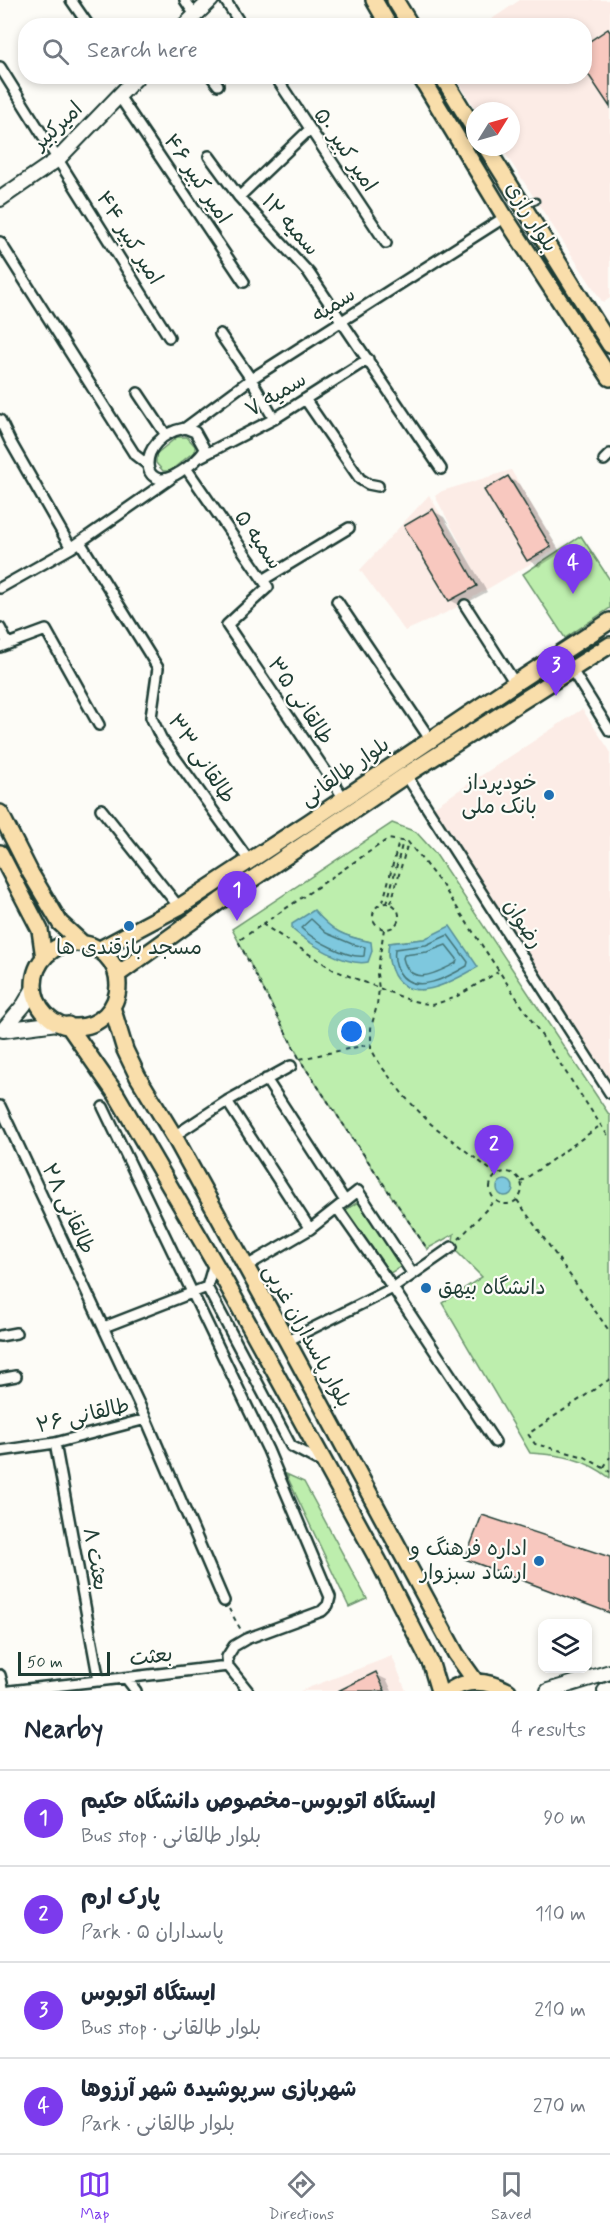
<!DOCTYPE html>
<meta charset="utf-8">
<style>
:root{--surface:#fff;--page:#f6f6f7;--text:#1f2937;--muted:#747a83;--line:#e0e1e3;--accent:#7c3aed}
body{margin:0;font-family:Mynerve,"Playpen Sans Arabic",sans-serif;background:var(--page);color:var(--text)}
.controls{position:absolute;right:18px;bottom:18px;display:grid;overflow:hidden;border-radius:12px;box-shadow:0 3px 9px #0003}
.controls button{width:54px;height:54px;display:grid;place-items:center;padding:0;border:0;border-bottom:2px solid var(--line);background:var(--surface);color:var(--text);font:30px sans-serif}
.compass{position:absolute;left:466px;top:102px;width:54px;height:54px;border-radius:50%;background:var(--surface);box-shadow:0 3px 9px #0003;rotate:53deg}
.scale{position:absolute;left:18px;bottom:15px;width:92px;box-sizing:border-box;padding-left:6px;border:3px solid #1f3d34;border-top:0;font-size:16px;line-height:21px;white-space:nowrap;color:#1f3d34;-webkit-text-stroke:4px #fdfcf7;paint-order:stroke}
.you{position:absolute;left:352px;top:1032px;width:21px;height:21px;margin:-15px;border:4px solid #fff;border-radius:50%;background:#1a73e8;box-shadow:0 0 0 9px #1a73e833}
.badge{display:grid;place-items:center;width:39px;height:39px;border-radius:50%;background:var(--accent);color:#fff;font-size:20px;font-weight:700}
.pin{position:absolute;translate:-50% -50px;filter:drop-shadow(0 2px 3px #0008)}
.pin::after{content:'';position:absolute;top:32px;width:21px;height:18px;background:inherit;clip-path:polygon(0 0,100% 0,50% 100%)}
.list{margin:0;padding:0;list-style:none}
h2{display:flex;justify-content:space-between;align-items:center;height:78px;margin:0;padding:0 24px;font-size:26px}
h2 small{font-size:20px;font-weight:400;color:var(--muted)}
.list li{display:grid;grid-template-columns:39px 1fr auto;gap:18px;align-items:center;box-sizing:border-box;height:96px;padding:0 24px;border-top:2px solid var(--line)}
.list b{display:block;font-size:22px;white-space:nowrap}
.list p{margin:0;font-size:20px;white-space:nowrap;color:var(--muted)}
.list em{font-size:20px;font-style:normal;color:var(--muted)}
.icon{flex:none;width:33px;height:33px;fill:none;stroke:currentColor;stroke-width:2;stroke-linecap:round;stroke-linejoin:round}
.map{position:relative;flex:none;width:610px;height:1691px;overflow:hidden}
.search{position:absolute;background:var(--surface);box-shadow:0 3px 9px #0003;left:18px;right:18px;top:18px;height:66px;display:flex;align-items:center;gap:15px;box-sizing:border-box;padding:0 21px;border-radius:24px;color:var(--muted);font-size:22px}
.sheet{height:462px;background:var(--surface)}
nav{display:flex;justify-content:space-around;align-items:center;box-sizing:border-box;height:84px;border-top:2px solid var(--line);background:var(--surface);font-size:16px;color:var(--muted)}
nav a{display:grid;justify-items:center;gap:3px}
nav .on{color:var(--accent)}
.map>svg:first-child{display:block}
.built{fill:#fcece6}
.green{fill:#bdeead;stroke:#6e9670;stroke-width:1.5;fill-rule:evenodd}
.water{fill:#7ec8de;stroke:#58909a;stroke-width:1.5}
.shadow{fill:#0003}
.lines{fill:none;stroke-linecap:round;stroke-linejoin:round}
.shore{stroke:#457578;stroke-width:1.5}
.building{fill:#f8c8bf;stroke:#1f3d34;stroke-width:1.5}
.lane-casing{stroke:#1f3d34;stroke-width:9}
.street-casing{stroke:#1f3d34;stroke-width:14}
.secondary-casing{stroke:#1f3d34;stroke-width:18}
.primary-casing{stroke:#1f3d34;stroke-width:20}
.path{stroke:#1f3d34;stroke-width:2;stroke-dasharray:4.5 4.5;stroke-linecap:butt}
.lane{stroke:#fdfcf7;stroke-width:4.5}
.street{stroke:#fdfcf7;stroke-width:9}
.secondary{stroke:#fdfcf7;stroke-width:14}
.primary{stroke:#f9deab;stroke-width:15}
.poi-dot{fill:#1f6fb2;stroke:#fdfcf7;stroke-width:2}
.labels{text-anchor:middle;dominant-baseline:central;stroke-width:4.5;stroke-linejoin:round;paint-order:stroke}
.street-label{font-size:21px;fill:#1f3d34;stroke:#fdfcf7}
.poi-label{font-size:21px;fill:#1f3d34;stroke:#fdfcf7;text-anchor:end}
</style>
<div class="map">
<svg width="610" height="1691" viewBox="0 0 610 1691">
<rect width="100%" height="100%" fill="#fdfcf7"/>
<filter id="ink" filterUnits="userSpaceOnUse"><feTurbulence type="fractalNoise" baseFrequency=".0167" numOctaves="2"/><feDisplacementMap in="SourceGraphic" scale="12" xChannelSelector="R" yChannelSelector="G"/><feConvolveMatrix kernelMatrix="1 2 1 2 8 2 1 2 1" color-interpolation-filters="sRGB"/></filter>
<g filter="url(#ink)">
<path class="built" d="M520 0H610V298L603 303 501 147H511V111H477L455 77 584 76V26L483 25Z
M511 470 557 548 450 611 405 631 360 570 429 495 476 573 435 496 442 491Z
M582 709 610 751V1081L429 810Z
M392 1656 406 1691H300Z"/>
<path class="green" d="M177 437H187L195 446V451L170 471H163L156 463V454Z
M581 536 610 580V608L565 638 523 574Z
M392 823 416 832 435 853 610 1116V1478C584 1458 562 1455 530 1453L442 1303 482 1277 452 1247 454 1234 427 1249 302 1063 232 929ZM314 911C333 932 343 936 371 942L292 929ZM434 935 448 983 421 990 392 970 388 956 389 943 424 939Z
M361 1200 404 1265 385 1276 344 1211Z
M286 1474 304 1482 367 1599 349 1607Z"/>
<path class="water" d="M314 910C333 932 343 936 371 942L372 951 368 962C346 967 308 943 292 929V924Z
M450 926 478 967C456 979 413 1007 394 975 389 965 387 953 389 943L424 939Z
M497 1188a8 8 0 1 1 16 0a8 8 0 1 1-16 0Z"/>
<path class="shadow" d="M508 477 519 484 561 553 539 567 528 560Z
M433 511 444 517 487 592 461 606 450 600Z
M466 1558 610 1559V1614L478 1565Z
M375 1674 387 1680 392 1691H341Z"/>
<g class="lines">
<path class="shore" d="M311 919 326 933 352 944 365 947 364 956C349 959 312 939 301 928Z
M448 935 468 962 467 966C450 976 414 997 399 972 395 965 394 956 395 949L426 945Z
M446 945 457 959 456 963C437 973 410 988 403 958L404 955 427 952Z"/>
</g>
<path class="building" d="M608 29 610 32V107L584 68V45Z
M508 476 551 547 527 561 484 490Z
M433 509 477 586 449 601 404 526Z
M482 1515 610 1557V1613L465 1559Z
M376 1672 385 1691H338Z"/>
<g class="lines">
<defs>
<path id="lane" d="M524 205 536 201"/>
<path id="street" d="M71 0 89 26
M185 0 195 15
M225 0 242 26
M0 67 169 337
M211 76 218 85
M275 76 386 243
M119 96 244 282
M209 156 239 197 309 273 441 469
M239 197 309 130
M0 242 135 455 148 465
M220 334 251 379 274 419
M138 393 166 435
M305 399 360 479 368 484 378 486
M0 420 10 441 71 548
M185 428 251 379 505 217
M185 428 195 432 205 450C198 460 190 466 180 472 140 499 133 438 185 428Z
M200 457 274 419 368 359
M604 460 610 454
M186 468 268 587 227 625 343 797
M80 542 158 668 151 717 161 738 250 862
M263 580 349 528
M0 588 71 548 170 479
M337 601 430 739
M465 605 515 683
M0 628 8 644
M0 647 46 630 99 725
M572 670 610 731
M406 775 610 1093
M101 809 179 907
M266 1079 345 1201
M227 1101 310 1229
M0 1106 146 1419 55 1443 0 1451
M103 1107 268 1450 330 1597 328 1605 322 1611 246 1639 234 1646 227 1657 228 1666
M174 1136 227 1101 291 1066
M337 1208 393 1288 495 1442
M214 1263 207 1287 291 1446 323 1463
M245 1267 310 1229 358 1191 412 1273
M104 1327 207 1287
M0 1336 16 1333
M287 1341 393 1288 452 1247
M0 1379 16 1376
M146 1419 224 1601
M55 1443 99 1681
M228 1666 248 1691
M0 1675 4 1691
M126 1678 136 1691
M10 1691 228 1666"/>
<path id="secondary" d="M184 26 211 0
M0 199 58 159 138 76
M34 988 24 1005 3 1030 57 1023
M548 1691 610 1672
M605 1691 610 1689"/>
<path id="primary" d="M374 0 389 26
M395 0 411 26
M420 76 505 217 610 378
M442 76 475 130
M486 147 610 345
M0 813 31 874 60 923 83 944
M0 853 40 930 44 958
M34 985a42 42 0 1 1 84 0a42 42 0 1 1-84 0Z
M98 950 179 907 309 822 515 683 610 621
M117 975 220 901 406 775 610 645
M112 1007 125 1050 138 1077 174 1136 287 1341 456 1654 476 1682
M68 1025 116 1094 225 1281 378 1560 431 1664 439 1691
M449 1691C468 1678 489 1681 508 1691"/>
</defs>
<use href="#lane" class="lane-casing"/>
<use href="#street" class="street-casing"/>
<use href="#secondary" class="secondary-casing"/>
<use href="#primary" class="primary-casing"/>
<path class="path" d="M383 902 399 841
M373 916a13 13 0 1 1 26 0a13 13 0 1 1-26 0Z
M387 903 403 841
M391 903 408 842
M262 924 334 970 409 1000 432 1005 454 998 498 972
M384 929 377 974 379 989 377 1005 371 1028V1049L381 1066 405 1097 431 1124 497 1175
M299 1058 238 941 388 839 408 842 442 885 610 1139
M300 1059 371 1044
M302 1063 428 1250
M490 1188a16 16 0 1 1 32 0a16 16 0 1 1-32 0Z
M521 1182 601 1125
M517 1200 610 1332
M459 1239 495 1200
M610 1379 528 1434 535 1444 585 1457 610 1472
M604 1467 610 1457
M229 1609 241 1630"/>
<use href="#lane" class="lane"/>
<use href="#street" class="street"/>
<use href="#secondary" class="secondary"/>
<use href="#primary" class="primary"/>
</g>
</g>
<g class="poi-dot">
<circle cx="549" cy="795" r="6"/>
<circle cx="129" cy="926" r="6"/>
<circle cx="426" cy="1288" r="6"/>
<circle cx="539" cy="1561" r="6"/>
</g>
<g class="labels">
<g class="street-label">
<text transform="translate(58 126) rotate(-43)">امیرکبیر</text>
<text transform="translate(345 150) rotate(56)">امیر کبیر ۵۰</text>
<text transform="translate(197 179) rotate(56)">امیر کبیر ۴۶</text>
<text transform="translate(531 217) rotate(58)">بلوار رازی</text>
<text transform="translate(290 225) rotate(48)">سمیه ۱۲</text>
<text transform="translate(129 238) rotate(58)">امیر کبیر ۴۴</text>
<text transform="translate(334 305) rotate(-33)">سمیه</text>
<text transform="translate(276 395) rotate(-31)">سمیه ۷</text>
<text transform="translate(258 540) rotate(55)">سمیه ۵</text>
<text transform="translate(300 701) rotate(56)">طالقانی ۳۵</text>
<text transform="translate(201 759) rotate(56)">طالقانی ۳۳</text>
<text transform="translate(345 772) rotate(-35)">بلوار طالقانی</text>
<text transform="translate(523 924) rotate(57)">رضوان</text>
<text transform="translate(68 1209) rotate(65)">طالقانی ۲۸</text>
<text transform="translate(307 1336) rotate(61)">بلوار پاسداران غربی</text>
<text transform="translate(83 1416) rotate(-13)">طالقانی ۲۶</text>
<text transform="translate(95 1559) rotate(80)">بعثت ۸</text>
<text transform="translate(151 1657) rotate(-7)">بعثت</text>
</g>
<g class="poi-label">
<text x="537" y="783">خودپرداز<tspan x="537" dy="24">بانک ملی</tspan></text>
<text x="129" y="948" text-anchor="middle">مسجد بازقندی ها</text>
<text x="438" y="1288" text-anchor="start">دانشگاه بیهق</text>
<text x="527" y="1549">اداره فرهنگ و<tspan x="527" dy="24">ارشاد سبزوار</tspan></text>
</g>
</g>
</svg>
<div class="controls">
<button><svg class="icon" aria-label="layers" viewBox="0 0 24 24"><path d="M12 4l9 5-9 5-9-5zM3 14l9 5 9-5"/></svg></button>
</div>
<svg class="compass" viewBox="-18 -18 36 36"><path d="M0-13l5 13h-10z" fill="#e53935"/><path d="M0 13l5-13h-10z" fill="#747a83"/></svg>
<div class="scale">50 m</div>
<div class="you"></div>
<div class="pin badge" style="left:237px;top:921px">1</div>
<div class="pin badge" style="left:494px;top:1175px">2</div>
<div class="pin badge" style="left:556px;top:696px">3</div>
<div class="pin badge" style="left:573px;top:594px">4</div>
<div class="search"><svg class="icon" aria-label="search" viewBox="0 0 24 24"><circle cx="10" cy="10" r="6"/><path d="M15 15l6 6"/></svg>Search here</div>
</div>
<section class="sheet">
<h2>Nearby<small>4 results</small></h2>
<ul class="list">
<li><span class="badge">1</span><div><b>ایستگاه اتوبوس-مخصوص دانشگاه حکیم</b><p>Bus stop · بلوار طالقانی</p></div><em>90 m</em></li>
<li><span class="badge">2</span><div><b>پارک ارم</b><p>Park · پاسداران ۵</p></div><em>110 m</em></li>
<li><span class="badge">3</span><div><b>ایستگاه اتوبوس</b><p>Bus stop · بلوار طالقانی</p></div><em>210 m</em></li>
<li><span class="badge">4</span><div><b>شهربازی سرپوشیده شهر آرزوها</b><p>Park · بلوار طالقانی</p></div><em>270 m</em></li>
</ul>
</section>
<nav>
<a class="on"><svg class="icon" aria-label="map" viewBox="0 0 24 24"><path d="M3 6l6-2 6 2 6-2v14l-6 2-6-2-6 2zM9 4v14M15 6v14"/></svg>Map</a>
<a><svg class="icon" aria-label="directions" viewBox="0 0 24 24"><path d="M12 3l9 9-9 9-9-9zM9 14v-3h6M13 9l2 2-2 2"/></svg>Directions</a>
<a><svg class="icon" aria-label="saved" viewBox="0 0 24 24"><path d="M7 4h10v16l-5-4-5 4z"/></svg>Saved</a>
</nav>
